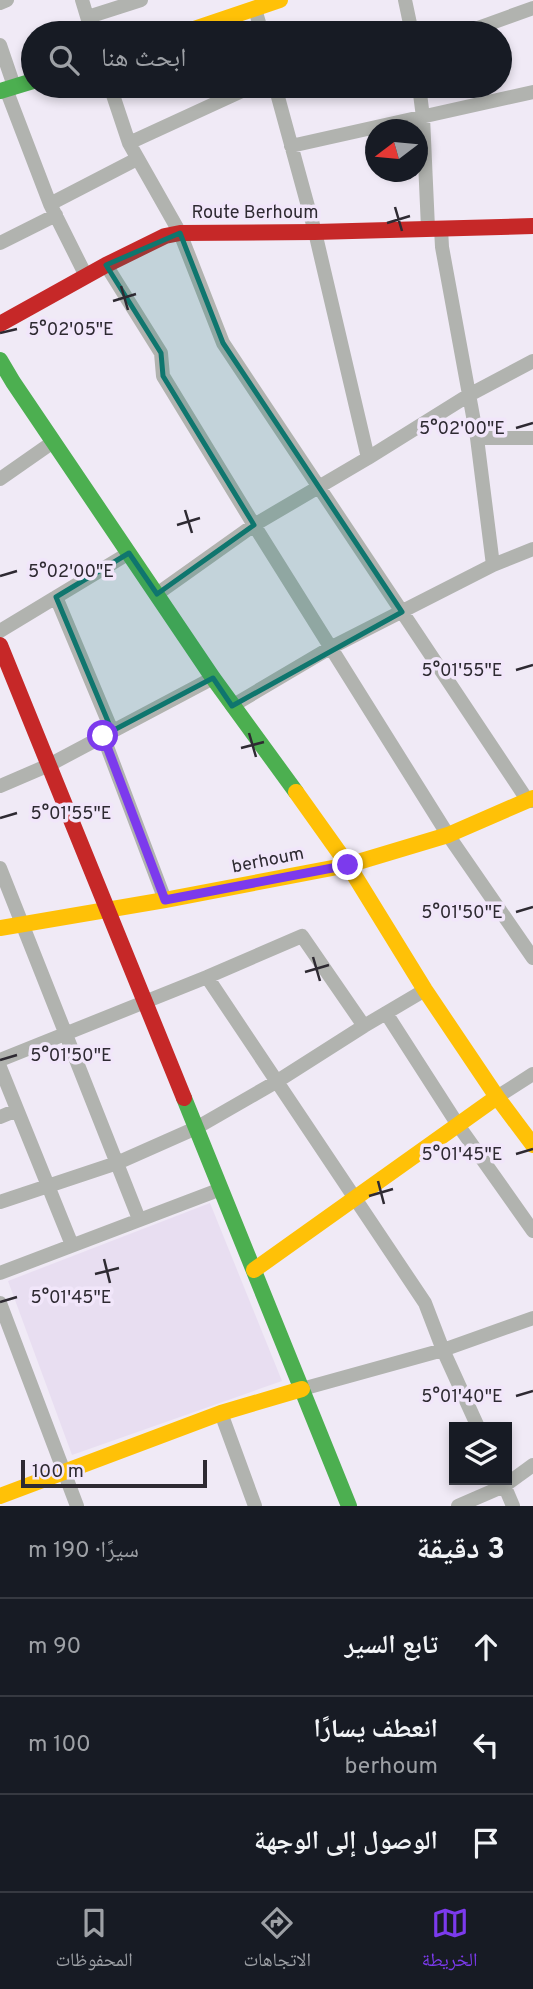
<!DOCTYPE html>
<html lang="ar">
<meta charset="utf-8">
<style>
:root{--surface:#171b24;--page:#20242c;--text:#f1f3f6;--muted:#9ea1a6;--line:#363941;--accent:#7c3aed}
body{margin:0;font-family:Overpass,"Noto Naskh Arabic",sans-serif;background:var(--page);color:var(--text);direction:rtl}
.controls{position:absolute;right:21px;bottom:21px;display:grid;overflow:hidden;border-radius:0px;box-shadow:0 4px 10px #0003}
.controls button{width:63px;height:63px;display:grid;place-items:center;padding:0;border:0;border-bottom:2px solid var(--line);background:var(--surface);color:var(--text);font:35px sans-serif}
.compass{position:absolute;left:365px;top:119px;width:63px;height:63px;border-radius:50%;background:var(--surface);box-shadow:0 4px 10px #0003;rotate:254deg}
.scale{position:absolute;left:21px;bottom:18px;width:186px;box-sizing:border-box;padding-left:7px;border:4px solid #2e2a32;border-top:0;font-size:19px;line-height:24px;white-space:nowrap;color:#2e2a32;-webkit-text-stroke:5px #f1e6fa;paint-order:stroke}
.stop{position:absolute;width:21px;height:21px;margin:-16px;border:5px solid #7c3aed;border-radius:50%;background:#fff}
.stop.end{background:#7c3aed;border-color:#fff;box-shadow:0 2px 7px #0008}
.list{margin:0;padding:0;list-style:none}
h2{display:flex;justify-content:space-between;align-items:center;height:91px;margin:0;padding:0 28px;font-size:30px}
h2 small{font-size:23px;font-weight:400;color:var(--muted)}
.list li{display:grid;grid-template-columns:46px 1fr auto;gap:21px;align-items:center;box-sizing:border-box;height:98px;padding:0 28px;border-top:2px solid var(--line)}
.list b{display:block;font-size:26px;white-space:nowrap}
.list p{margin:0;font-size:23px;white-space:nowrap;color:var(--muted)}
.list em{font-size:23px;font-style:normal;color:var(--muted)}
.icon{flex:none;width:38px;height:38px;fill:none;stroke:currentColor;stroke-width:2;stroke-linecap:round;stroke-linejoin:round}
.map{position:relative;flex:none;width:533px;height:1506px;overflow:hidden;direction:ltr}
.search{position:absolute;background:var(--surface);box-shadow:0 4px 10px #0003;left:21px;right:21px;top:21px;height:77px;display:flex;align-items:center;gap:18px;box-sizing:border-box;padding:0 24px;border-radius:38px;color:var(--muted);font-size:26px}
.sheet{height:385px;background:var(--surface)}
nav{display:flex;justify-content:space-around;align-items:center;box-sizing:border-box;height:98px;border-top:2px solid var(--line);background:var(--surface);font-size:19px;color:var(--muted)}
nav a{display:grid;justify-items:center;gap:4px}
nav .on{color:var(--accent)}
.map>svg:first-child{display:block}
.built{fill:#e8def1}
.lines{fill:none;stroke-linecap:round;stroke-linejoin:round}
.street{stroke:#b1b3af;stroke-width:14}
.fast{stroke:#4caf50;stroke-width:16}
.slow{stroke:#ffc107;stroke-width:16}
.jam{stroke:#c62828;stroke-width:16}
.route{stroke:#7c3aed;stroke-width:9}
.marked{fill:#0f766e;fill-opacity:0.2;stroke:#0f766e;stroke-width:5;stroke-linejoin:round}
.ticks{fill:none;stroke:#2e2a32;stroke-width:2.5}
.labels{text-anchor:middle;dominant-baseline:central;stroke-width:7;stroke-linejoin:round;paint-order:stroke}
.street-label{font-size:18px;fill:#2e2a32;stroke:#f1e6fa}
.ticks-label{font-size:18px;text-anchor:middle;fill:#2e2a32;stroke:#f1e6fa;stroke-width:7;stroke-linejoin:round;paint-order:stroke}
</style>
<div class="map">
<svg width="533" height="1506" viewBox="0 0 533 1506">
<rect width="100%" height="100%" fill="#f0eaf6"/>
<path class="built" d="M210 1203 282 1381 72 1455 8 1281Z"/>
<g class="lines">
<path class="street" d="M82 0 92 33
M405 0 412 33
M0 3 7 0
M255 9 262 33
M88 17 141 0
M464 33 533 8
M0 45 14 86
M110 86 129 143 180 233 223 343 528 801H533
M275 86 315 232 368 458
M419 86 423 117 428 228
M6 89 50 204 86 276
M129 143 253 86
M291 146 533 92
M50 204 137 159
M0 243 56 215
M106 265 161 353 163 376 254 525 448 835 533 958
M477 438H533
M0 479 53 442
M493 565 533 549
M157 594 254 525 368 458 469 395 533 361
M56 597 112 731
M0 631 129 553
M232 706 330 648 493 565 477 438 442 247 441 228
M103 736 165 900
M0 786 49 765 213 678
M0 868 139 1219
M207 977 425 1303 443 1350 478 1427
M386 1013 458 1125 533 1231
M0 1060 207 977 302 936 364 1026
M0 1067 72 1245
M497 1097 533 1074
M0 1117 17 1110
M0 1202 117 1163 196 1128 276 1082 364 1026 425 990
M0 1273 221 1189
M0 1303 77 1506
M302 1389 443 1350 533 1318
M221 1413 255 1506
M502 1480 513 1506
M458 1506 504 1486 533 1465"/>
<path class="fast" d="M0 91 33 81
M0 360 13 382 213 678 296 792
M184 1098 349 1506"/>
<path class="slow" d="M182 33 280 0
M296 792 348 865 425 990 497 1097 533 1145
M0 928 165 900 348 865 448 835 533 798
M254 1270 497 1097
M0 1496 221 1413 302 1389"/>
<path class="jam" d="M0 324 106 265 165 236 180 233 315 232 533 226
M0 645 184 1098"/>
</g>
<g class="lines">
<path class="route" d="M103 736 165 900 348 865"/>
</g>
<path class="marked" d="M180 233 223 343 402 612 232 706 213 678 112 731 56 597 129 553 157 594 254 525 163 376 161 353 106 265Z"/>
<path class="ticks" d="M395 207 402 231M387 223 410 216M121 286 128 310M113 301 136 294M0 333 17 329M516 428 533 423M185 510 192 533M177 525 200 518M0 576 17 571M516 670 533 665M249 733 256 757M241 748 264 742M0 818 17 813M516 912 533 907M313 957 320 981M305 972 329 965M0 1060 17 1055M516 1154 533 1149M378 1181 384 1204M369 1196 393 1189M104 1259 110 1283M95 1274 119 1268M0 1302 17 1297M516 1396 533 1391"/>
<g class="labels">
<g class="street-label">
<text x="255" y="213">Route Berhoum</text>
<text transform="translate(268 861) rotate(-11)">berhoum</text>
</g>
</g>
<g class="ticks-label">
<text x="71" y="335">5°02'05"E</text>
<text x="462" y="434">5°02'00"E</text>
<text x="71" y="577">5°02'00"E</text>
<text x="462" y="676">5°01'55"E</text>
<text x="71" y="819">5°01'55"E</text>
<text x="462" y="918">5°01'50"E</text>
<text x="71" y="1061">5°01'50"E</text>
<text x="462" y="1160">5°01'45"E</text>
<text x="71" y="1303">5°01'45"E</text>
<text x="462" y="1402">5°01'40"E</text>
</g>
</svg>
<div class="controls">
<button><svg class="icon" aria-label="layers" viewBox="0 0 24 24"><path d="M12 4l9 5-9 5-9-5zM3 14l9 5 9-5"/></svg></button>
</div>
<svg class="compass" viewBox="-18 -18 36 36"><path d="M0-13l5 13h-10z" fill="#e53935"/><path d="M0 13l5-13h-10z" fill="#9ea1a6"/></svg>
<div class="scale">100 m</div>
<div class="stop" style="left:103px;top:736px"></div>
<div class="stop end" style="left:348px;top:865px"></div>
<div class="search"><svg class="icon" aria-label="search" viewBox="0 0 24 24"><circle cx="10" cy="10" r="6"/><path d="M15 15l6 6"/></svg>ابحث هنا</div>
</div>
<section class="sheet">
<h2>3 دقيقة<small>سيرًا · 190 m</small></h2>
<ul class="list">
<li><svg class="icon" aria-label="ahead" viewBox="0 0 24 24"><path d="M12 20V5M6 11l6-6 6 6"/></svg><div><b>تابع السير</b></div><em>90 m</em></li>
<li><svg class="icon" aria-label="left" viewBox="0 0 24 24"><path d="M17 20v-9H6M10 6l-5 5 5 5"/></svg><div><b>انعطف يسارًا</b><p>berhoum</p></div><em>100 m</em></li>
<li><svg class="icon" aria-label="arrive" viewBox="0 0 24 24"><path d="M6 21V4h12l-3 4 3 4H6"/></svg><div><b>الوصول إلى الوجهة</b></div></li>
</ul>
</section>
<nav>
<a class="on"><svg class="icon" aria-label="map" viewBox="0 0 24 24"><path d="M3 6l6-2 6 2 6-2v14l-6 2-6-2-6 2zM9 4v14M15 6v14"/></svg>الخريطة</a>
<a><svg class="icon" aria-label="directions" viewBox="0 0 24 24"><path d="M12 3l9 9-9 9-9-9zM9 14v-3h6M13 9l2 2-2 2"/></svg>الاتجاهات</a>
<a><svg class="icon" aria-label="saved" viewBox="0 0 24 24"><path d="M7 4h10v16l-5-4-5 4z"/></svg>المحفوظات</a>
</nav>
